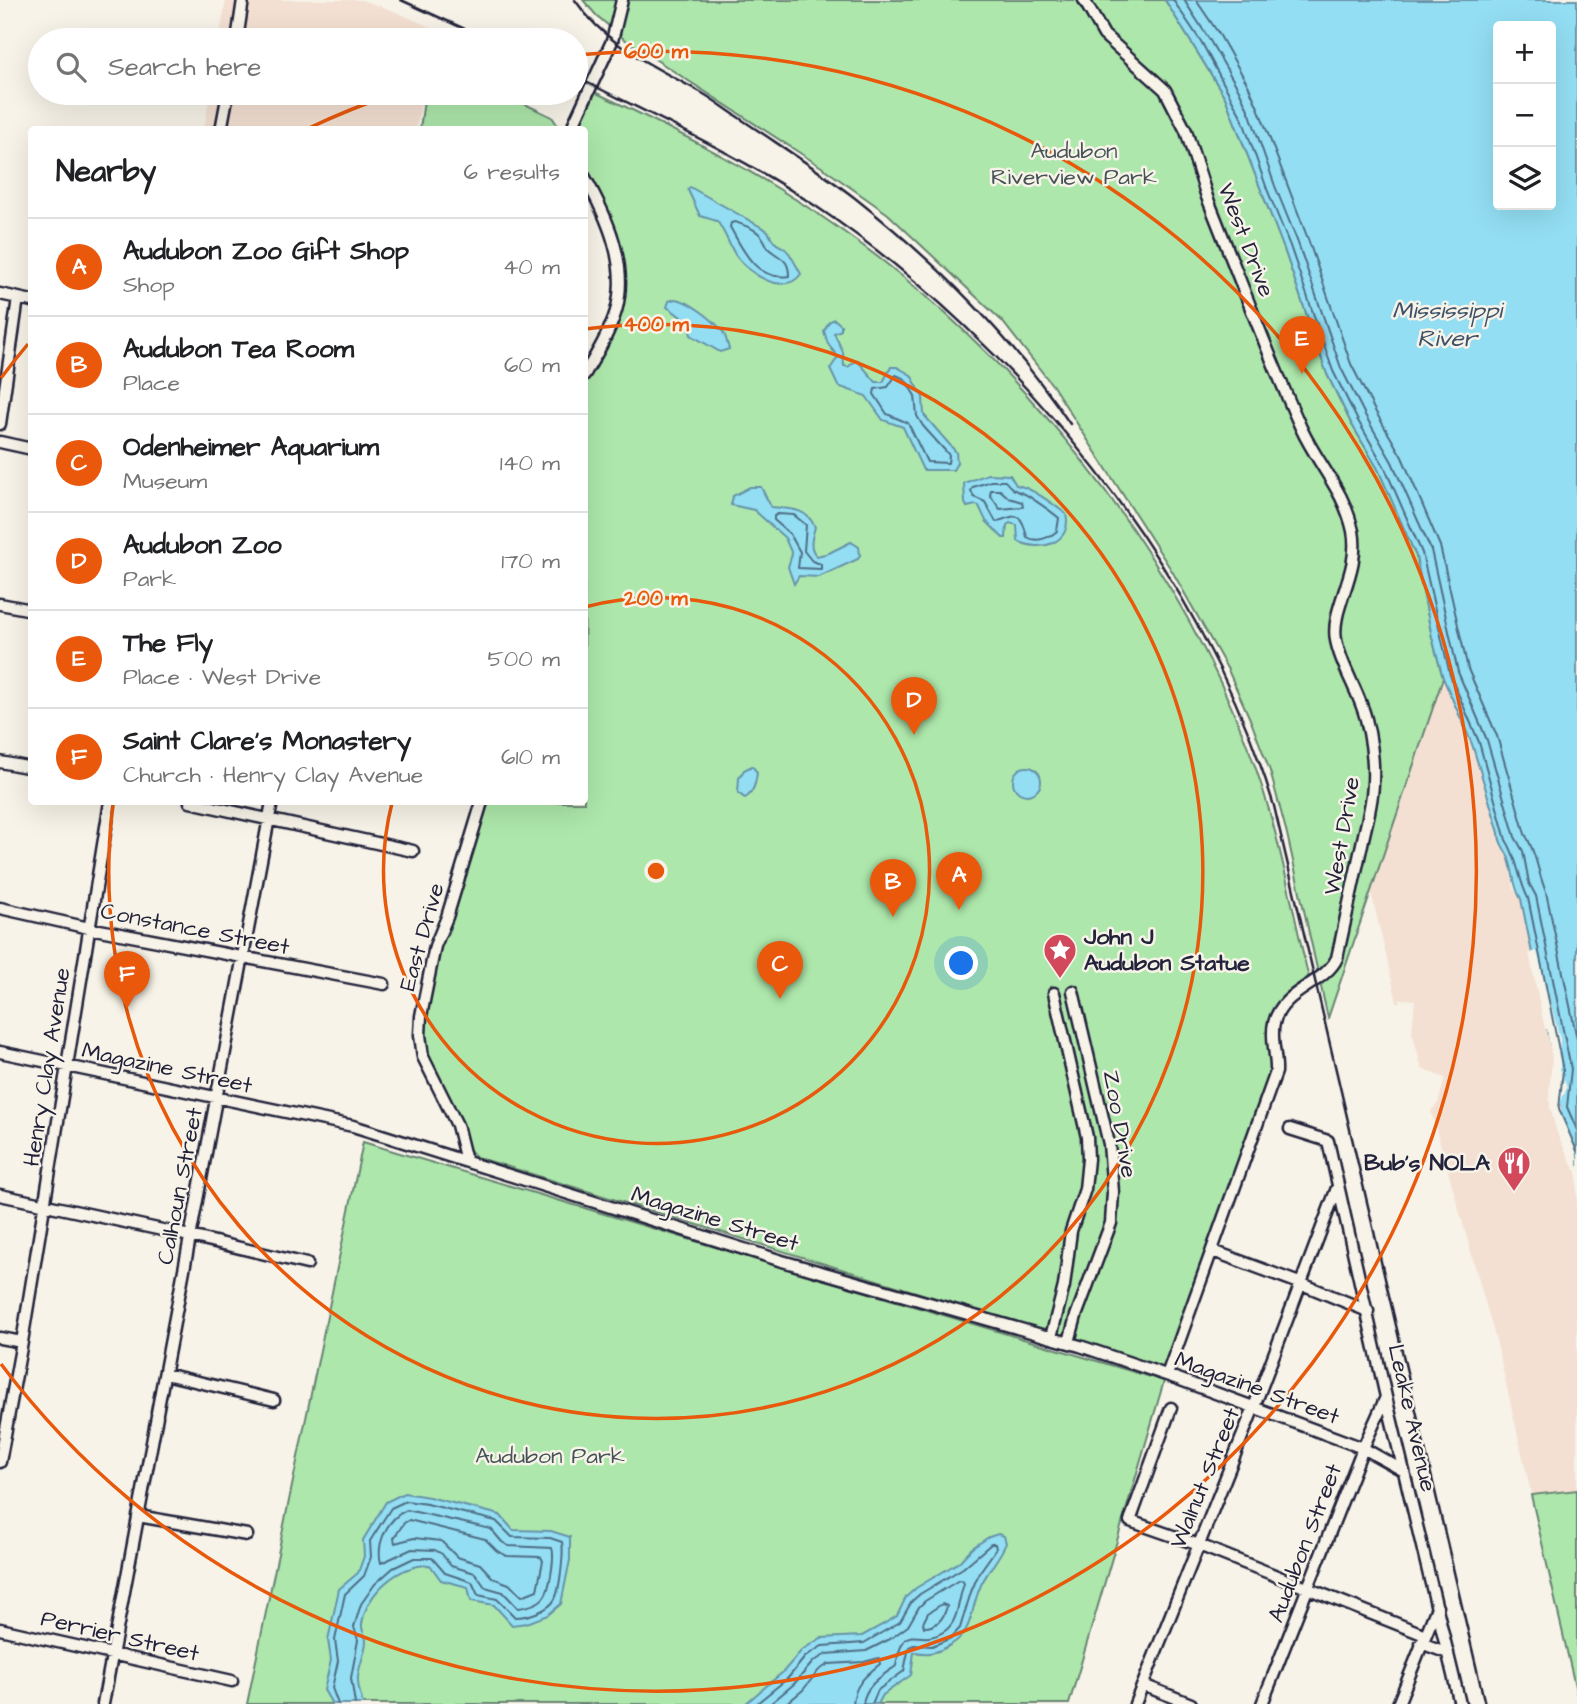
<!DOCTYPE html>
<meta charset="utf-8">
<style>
:root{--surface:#fff;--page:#f2f2f2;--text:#202124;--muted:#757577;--line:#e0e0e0;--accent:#ea580c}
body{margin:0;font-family:"Architects Daughter",sans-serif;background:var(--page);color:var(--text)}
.controls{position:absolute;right:21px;top:21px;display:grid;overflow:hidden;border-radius:7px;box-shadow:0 7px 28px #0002}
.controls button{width:63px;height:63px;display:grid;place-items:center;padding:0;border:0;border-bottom:2px solid var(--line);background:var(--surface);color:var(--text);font:35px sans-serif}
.you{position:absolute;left:962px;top:964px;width:24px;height:24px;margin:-18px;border:5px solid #fff;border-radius:50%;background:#1a73e8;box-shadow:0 0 0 10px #1a73e833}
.badge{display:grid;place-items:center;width:46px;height:46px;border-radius:50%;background:var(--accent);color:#fff;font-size:23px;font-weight:700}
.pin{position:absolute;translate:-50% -58px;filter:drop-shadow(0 2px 4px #0008)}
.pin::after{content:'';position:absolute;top:37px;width:24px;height:21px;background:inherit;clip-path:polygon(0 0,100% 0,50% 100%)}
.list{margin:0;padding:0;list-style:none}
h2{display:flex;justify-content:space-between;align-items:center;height:91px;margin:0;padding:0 28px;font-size:30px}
h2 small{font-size:23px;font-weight:400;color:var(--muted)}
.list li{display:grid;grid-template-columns:46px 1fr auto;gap:21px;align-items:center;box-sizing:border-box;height:98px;padding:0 28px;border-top:2px solid var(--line)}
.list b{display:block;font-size:26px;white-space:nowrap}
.list p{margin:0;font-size:23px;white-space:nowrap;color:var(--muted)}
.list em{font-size:23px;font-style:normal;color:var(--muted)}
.icon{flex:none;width:38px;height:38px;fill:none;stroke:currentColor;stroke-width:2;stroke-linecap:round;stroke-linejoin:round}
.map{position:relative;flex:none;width:1577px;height:1704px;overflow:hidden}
.search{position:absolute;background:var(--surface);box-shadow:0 7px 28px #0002;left:28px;top:28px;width:560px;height:77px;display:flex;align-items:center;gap:18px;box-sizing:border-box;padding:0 24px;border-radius:38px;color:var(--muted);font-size:26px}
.panel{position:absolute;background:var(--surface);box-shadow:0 7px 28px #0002;left:28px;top:126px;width:560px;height:679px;border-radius:7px}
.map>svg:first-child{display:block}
.built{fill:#f3e0d2}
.green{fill:#ade7ab;stroke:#688473;stroke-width:2}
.water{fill:#93def3;stroke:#6693a9;stroke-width:2;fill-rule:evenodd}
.pier{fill:#f7f3e8}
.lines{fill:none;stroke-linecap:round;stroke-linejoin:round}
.shore{stroke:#4f6d85;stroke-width:2}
.minor-casing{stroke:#22223b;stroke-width:15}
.minor{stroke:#f7f3e8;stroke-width:10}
.rail{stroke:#22223b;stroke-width:2.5}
.ring{fill:none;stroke:#e8590c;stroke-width:3.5}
.labels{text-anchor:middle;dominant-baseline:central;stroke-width:5;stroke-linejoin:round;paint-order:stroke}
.park-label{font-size:23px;fill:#455357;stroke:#f7f3e8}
.street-label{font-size:23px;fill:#22223b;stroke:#f7f3e8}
.poi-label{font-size:23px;font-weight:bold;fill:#22223b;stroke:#f7f3e8;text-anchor:start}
.water-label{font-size:24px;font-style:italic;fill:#3e5169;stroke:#f7f3e8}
.centre{fill:#e8590c;stroke:#f7f3e8;stroke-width:3.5}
.ring-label{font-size:21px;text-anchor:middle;font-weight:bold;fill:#e8590c;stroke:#f7f3e8;stroke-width:5;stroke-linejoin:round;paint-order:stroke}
</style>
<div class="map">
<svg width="1577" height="1704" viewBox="0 0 1577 1704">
<rect width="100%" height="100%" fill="#f7f3e8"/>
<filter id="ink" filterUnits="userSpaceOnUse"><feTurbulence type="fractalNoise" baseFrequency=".0143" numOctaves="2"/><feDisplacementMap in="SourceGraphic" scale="14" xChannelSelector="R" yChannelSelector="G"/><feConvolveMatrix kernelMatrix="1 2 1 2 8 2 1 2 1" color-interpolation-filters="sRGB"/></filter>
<g filter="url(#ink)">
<path class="built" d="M226 0H361L389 9 437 30 433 40H219Z
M210 93H423L416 129 204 130Z
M1443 678 1472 744 1499 833V843L1508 856 1514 889 1521 899 1577 1167V1695L1497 1344 1431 1111 1438 1103 1445 1078 1422 1069 1412 1032 1415 1000 1400 999V1002H1397L1371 892Z"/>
<path class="green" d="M583 0H1165L1225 97 1284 249 1327 374 1351 423 1378 469 1416 556 1432 637 1443 678 1328 1018 1287 834 1270 771 1250 719 1228 670 1172 571 1053 386 1002 321 888 214 823 168 624 39 596 15Z
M590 90C676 130 760 173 837 227 1016 352 1171 546 1249 750 1278 824 1291 905 1310 983L1274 1022 1276 1072 1241 1172 1164 1368 476 1157 462 1141 437 1089 420 1035 435 946 483 802H584L585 375 610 325 619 294 618 258 585 175 584 130 574 129Z
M425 93H502L552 117 560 129H420Z
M363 1142 1164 1381 1069 1704H247Z
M1577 1490V1695L1531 1495Z"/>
<path class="water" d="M1165 0H1577V1167L1565 1143 1556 1071 1521 899C1512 885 1514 869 1507 854 1503 846 1499 843 1499 833L1472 744 1443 678 1432 637 1416 556 1378 469 1351 423 1327 374 1284 249 1225 97ZM1498 26H1551V205H1498Z
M690 187 768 231C776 250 781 242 789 253 793 259 797 267 801 274 784 297 749 274 736 256 729 245 725 232 717 221L700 216 688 190Z
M675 299C689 300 715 321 723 332 726 336 727 343 729 349L720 352 691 335C688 320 679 315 667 307L669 301Z
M834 319 841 325V330L834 333 843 352 844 366 848 367 857 360 876 382H883L891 367H897L911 375 923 397 924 415 956 452 957 463 953 470H923L903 427 883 420 866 396 838 386 830 369 838 357 828 344 824 331 829 322Z
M988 474 1010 475 1016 485C1031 487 1053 504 1066 514 1073 543 1040 553 1018 541L1017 525 1010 523 1007 525 1006 538H1003L986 521 979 506 976 505 967 507 965 503 964 483Z
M750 487H761L771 507C789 509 806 507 815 527 812 538 808 548 817 556L829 553 851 542 859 547 860 555 858 559 819 577 799 576 794 584 788 567 792 554 785 538 754 510 731 505 733 496Z
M752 766 757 772C756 782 754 793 745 798L738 793 739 778 744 770Z
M1013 781a14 14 0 1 1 28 0a14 14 0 1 1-28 0Z
M404 1493 429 1497 500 1515 513 1530 551 1531 570 1537V1560L561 1604 548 1615 527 1623 512 1625 494 1605 471 1601 468 1587 441 1580 430 1565C398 1565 367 1592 362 1624 361 1631 365 1634 366 1640 366 1652 359 1665 358 1677 357 1686 361 1696 363 1704H332L324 1690 331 1660 328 1640 339 1589 358 1573 364 1556 363 1540 386 1502Z
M998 1534 1004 1536 1006 1543C1000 1558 988 1570 981 1585 969 1611 975 1634 945 1648 933 1654 926 1654 914 1652L911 1675 883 1695 878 1704H745L783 1672 802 1650 821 1638 862 1636 882 1625 897 1616 906 1597 916 1588 959 1562 972 1548 989 1537Z"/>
<path class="pier" d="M1537 951 1560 1039V1069L1567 1088 1561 1101 1562 1116 1574 1141 1577 1156V1171L1574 1169 1557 1133 1550 1107 1549 1092 1552 1060 1547 1029H1545L1529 953Z"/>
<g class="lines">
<path class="shore" d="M1173 0 1202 43 1242 118 1267 189 1290 246 1333 371 1357 419 1384 466 1422 553 1450 675 1479 742 1506 840C1518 858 1518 879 1528 898L1563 1070 1559 1109 1577 1151
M1184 0 1209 39 1239 90 1250 114 1275 186 1298 243 1341 368 1365 415 1392 462 1431 550 1458 672 1487 740 1515 837 1523 851 1529 883 1536 896 1571 1069 1567 1107 1577 1130
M1196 0 1219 34 1248 85 1259 110 1308 239 1351 364 1374 409 1402 457 1440 546 1468 669 1497 736 1525 834C1536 851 1538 873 1546 892L1577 1039
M735 222C746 226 758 229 764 240 767 245 766 246 770 250 781 259 789 259 789 276 756 281 743 250 730 227L731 223Z
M896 375 905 379 915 396 917 416 923 426 949 455 948 463 927 462 908 423 887 414 874 394 875 389 888 387Z
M991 481H1005C1016 495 1019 489 1030 497 1040 504 1050 510 1059 518L1057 531C1049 538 1037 543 1027 537 1021 510 1017 515 996 522L985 502 974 497 971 491 973 487Z
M991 490H1000L1009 498 1022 502 1023 507 1000 509 990 495Z
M778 514 794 515 806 525 804 551 812 561 821 564V569L798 568 800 552 790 534 774 520V516Z
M407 1510 491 1529 502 1542 509 1546 552 1548C555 1556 550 1590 544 1597 539 1604 526 1607 518 1608L503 1592 485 1587 475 1573 451 1566 442 1554 435 1550 412 1549 381 1563C376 1544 387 1518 407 1510Z
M409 1520 485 1539 497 1551 507 1556 541 1557 543 1561 537 1590 522 1596 509 1584 493 1578 480 1564 457 1557 441 1541 414 1538 395 1543 394 1538 404 1523Z
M942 1604 947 1606C944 1618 937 1627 924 1627L923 1623 928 1613Z
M338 1704 332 1688 338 1661 335 1640 345 1594 364 1576 371 1557 370 1541 391 1508 406 1501 427 1504 496 1521 512 1537 550 1538 562 1542C564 1553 560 1589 555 1599 549 1611 527 1617 515 1617L497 1599 478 1595 472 1582 445 1573 432 1558H414L393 1568 375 1584 361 1604 354 1627 358 1640 351 1678 355 1704
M756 1704 788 1678 806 1656 822 1646 864 1643 900 1622 912 1601 920 1594 963 1568 991 1544H995L996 1549 979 1573 971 1592 960 1628 951 1638 932 1646 914 1645 909 1647 904 1671 878 1690 872 1704
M770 1704 794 1684 813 1662 826 1654 866 1651 890 1639 908 1626 919 1607 925 1601 959 1580 963 1581 964 1584C958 1599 959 1620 946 1630 918 1651 905 1614 896 1666 882 1676 865 1685 863 1704
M786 1704 803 1690 819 1670 829 1664 864 1662 879 1658 880 1664C866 1675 854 1685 853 1704"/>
<defs>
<path id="minor" d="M1084 0 1104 35 1165 90 1186 131 1207 197C1238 274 1267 353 1301 428 1318 465 1344 490 1353 531 1361 572 1330 608 1336 640 1341 667 1359 691 1366 719 1371 739 1374 761 1373 782 1373 802 1366 824 1362 844 1354 882 1345 920 1337 958 1324 985 1282 990 1274 1023 1270 1038 1277 1056 1276 1072L1167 1375
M237 40 243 0
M221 130 228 93
M574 130V123L612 41 622 0
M584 176C607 216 629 265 616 311 609 334 596 355 584 375
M0 294 32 301
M0 424 18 298
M0 442 32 449
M0 604 32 610
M0 762 32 768
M190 802 413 851
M0 908 89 928 384 984
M0 1052 353 1126 782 1261 1080 1346 1178 1379 1363 1448 1404 1471
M1290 1129 1328 1141 1386 1397 1460 1704
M466 1161 457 1125 423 1057 420 1035 421 1016 435 946 447 917 482 802
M0 1195 190 1236 307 1264
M1213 1251 1302 1284 1368 1311
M1051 1337 1064 1286 1071 1231 1085 1189 1088 1159 1087 1137 1054 993
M0 1338 22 1342
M1069 1342 1076 1316 1111 1223 1113 1192 1109 1144 1073 991
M165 1374 274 1400
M1171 1408 1130 1521 1199 1545 1425 1635
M157 1413 272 802
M0 1462 22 1342 110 802
M138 1516 247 1535
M0 1629 232 1681
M1421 1643 1448 1653
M1143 1685 1191 1704
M103 1704 157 1416
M1135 1704 1254 1407 1337 1188
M1262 1704 1363 1448 1386 1397
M1398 1704 1437 1607"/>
</defs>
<use href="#minor" class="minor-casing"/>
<use href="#minor" class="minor"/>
<path class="rail" d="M401 0 489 40
M575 0C607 47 654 66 702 93 716 101 728 111 741 119 779 145 819 170 855 198 937 263 1012 337 1070 424
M576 77C658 118 741 156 817 207 1020 344 1203 571 1274 806L1485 1704"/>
</g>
</g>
<g class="ring">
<path d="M585 607A273 273 0 1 1 392 803"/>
<path d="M585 329A547 547 0 1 1 113 804"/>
<path d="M1 378A820 820 0 0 1 28 344M309 128A820 820 0 0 1 396 93M577 55A820 820 0 1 1 1 1364"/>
</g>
<defs>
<symbol id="sight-pin" viewBox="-11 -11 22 30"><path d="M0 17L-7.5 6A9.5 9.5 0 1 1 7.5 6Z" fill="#d1495b" stroke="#f7f3e8"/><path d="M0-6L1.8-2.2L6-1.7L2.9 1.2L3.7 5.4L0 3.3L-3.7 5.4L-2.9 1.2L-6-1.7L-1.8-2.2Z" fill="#fff"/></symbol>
<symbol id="restaurant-pin" viewBox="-11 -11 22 30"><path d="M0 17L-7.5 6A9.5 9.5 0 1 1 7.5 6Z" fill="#d1495b" stroke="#f7f3e8"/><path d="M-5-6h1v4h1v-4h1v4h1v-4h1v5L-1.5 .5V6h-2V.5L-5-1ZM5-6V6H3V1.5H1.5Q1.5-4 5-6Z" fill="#fff"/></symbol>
</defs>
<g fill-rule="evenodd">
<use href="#sight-pin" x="1041" y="931" width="38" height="52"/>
<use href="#restaurant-pin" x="1495" y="1144" width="38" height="52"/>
</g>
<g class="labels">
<g class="park-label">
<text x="1074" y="151">Audubon<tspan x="1074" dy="26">Riverview Park</tspan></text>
<text x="550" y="1456">Audubon Park</text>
</g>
<g class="street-label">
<text transform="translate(1246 240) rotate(69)">West Drive</text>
<text transform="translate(1342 836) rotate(-80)">West Drive</text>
<text transform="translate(195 929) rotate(11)">Constance Street</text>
<text transform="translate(422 937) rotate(-74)">East Drive</text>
<text transform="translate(47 1067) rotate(-81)">Henry Clay Avenue</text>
<text transform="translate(167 1068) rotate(12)">Magazine Street</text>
<text transform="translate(1120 1124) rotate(80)">Zoo Drive</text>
<text transform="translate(180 1186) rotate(-79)">Calhoun Street</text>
<text transform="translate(715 1219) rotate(17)">Magazine Street</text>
<text transform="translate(1257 1388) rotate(20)">Magazine Street</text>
<text transform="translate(1412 1418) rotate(77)">Leake Avenue</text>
<text transform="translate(1205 1478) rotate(-68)">Walnut Street</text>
<text transform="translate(1305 1543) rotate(-69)">Audubon Street</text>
<text transform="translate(120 1636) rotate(13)">Perrier Street</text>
</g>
<g class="poi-label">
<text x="1084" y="937">John J<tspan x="1084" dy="26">Audubon Statue</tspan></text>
<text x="1490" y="1163" text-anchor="end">Bub's NOLA</text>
</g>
<g class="water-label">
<text x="1447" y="311">Mississippi<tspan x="1447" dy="28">River</tspan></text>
</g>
</g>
<circle cx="656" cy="871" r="10" class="centre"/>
<g class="ring-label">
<text x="656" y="58">600 m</text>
<text x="656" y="331">400 m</text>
<text x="656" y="605">200 m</text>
</g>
</svg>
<div class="controls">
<button>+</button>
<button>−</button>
<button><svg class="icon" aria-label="layers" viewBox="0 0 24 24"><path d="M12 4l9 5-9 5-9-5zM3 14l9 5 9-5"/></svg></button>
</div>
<div class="you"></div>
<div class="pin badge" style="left:959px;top:910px">A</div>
<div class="pin badge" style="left:893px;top:917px">B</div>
<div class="pin badge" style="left:780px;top:999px">C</div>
<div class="pin badge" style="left:914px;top:735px">D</div>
<div class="pin badge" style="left:1302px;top:374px">E</div>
<div class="pin badge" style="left:127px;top:1009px">F</div>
<div class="search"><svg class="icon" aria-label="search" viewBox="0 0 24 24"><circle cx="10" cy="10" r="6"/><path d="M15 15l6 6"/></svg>Search here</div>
<section class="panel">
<h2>Nearby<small>6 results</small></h2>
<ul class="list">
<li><span class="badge">A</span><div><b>Audubon Zoo Gift Shop</b><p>Shop</p></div><em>40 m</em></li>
<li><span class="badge">B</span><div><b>Audubon Tea Room</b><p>Place</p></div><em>60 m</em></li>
<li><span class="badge">C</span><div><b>Odenheimer Aquarium</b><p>Museum</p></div><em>140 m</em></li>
<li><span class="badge">D</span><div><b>Audubon Zoo</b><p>Park</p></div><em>170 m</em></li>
<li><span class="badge">E</span><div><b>The Fly</b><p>Place · West Drive</p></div><em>500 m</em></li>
<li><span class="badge">F</span><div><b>Saint Clare's Monastery</b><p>Church · Henry Clay Avenue</p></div><em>610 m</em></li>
</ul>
</section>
</div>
